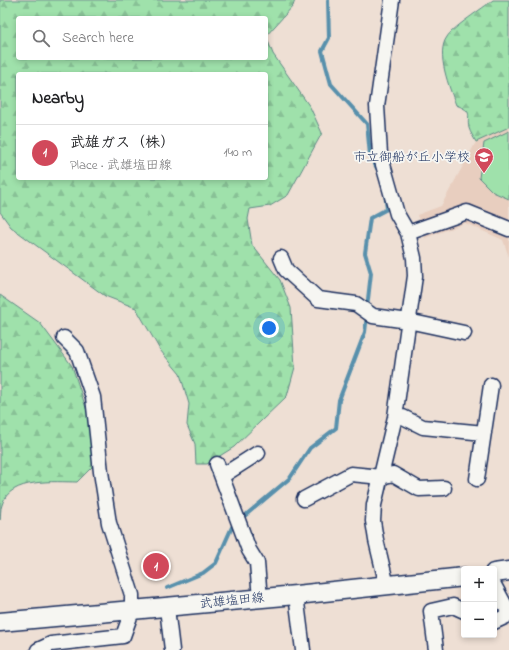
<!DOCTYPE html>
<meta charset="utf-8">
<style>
:root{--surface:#fff;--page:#f6f6f6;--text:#202124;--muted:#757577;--line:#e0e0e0;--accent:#d1495b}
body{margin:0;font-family:"Indie Flower","Klee One",sans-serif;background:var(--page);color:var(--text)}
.controls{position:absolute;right:12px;bottom:12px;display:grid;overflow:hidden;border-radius:4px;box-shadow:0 2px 6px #0003}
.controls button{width:36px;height:36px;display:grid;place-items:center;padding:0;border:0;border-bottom:1px solid var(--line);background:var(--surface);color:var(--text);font:20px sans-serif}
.you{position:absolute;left:269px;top:328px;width:14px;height:14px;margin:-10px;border:3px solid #fff;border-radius:50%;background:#1a73e8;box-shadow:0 0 0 6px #1a73e833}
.badge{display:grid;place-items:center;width:26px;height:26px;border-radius:50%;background:var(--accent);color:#fff;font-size:13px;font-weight:700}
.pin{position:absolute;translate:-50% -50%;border:2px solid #fff;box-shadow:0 1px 4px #0006}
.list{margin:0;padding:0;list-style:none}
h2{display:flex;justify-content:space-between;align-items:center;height:52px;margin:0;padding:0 16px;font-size:17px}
h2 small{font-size:13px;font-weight:400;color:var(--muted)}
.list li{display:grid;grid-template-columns:26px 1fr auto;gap:12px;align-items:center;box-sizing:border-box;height:56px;padding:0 16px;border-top:1px solid var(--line)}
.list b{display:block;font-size:15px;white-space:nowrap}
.list p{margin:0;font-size:13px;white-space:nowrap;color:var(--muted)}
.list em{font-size:13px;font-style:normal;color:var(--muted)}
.icon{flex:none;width:22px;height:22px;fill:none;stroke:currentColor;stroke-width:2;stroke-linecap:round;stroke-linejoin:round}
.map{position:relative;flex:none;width:509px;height:650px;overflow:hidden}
.search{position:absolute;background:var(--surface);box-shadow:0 2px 6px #0003;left:16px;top:16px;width:252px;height:44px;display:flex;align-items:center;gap:10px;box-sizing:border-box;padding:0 14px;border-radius:4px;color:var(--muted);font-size:15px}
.panel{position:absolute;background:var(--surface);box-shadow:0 2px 6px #0003;left:16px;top:72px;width:252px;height:108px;border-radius:4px}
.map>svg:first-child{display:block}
.built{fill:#e8cebf}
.grass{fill:#9fe1ab;stroke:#5d8884}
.forest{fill:url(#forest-firs);stroke:#5d8884;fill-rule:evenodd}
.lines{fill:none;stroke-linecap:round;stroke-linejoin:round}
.stream{stroke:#5990ac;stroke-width:4}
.minor-casing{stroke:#1b2f5e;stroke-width:17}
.major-casing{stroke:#1b2f5e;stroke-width:21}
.minor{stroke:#f6f6f2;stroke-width:14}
.major{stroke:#f6f6f2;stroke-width:18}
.labels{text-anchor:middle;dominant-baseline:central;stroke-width:3.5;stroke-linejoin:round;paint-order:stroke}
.poi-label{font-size:13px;fill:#1b2f5e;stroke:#f6f6f2;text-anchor:end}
.street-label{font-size:13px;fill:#1b2f5e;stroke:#f6f6f2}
</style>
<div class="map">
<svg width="509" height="650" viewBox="0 0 509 650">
<defs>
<pattern id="forest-firs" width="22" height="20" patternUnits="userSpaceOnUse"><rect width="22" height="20" fill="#9fe1ab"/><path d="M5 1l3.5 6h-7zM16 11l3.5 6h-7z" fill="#88c196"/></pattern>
</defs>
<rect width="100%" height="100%" fill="#eedfd4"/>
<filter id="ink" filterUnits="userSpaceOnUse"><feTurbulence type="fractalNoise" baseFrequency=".025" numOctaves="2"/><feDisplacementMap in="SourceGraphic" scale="8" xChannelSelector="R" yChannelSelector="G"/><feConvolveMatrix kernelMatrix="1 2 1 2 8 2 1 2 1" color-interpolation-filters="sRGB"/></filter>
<g filter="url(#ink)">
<path class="built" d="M509 127V257L503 240 465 223 425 238 417 215 441 206 476 142Z"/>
<path class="grass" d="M509 131V199L493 192 479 178 484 143Z"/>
<path class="forest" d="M0 0H295L293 6 266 36 273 54 310 107 322 133 288 195 270 206 250 209 248 219 252 245 280 280 291 308 295 367 287 396 234 447 207 464H196L195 444 187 425 189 404 180 374 160 350 136 308 105 296 11 227 0 212ZM18 18H266V58H18ZM18 74H266V178H18Z
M493 0H509V127L476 142C474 138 470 132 469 128 466 115 475 112 456 105 450 89 435 53 447 37 452 28 483 8 493 0Z
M0 295 40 323 72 366 100 450 92 467 77 482C56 482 9 477 2 505 0 509 1 515 0 520Z"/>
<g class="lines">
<path class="stream" d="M328 0 329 38 322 51 331 84 367 124 370 155 379 172
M367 308 371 273 365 253 370 218 387 209 385 194
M241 519 290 478 310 448 336 428 339 400 365 332 367 315
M167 588 203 573 216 563 232 527 236 523"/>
<defs>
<path id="minor" d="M408 233 467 212 509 229
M281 258 286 270 318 299 356 304 373 316 408 321 464 333
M395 417H403L423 427 484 433
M217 464 249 550 257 563 260 599
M222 476 258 453
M477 479 491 385
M304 499 351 474 381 477 393 474 419 489 444 488
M494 585 509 613
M387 586 376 540 373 521 374 505 395 417 415 276 414 258 408 233 397 214 380 154 377 106 392 0
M296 595 303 650
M167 608 172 650
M494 622 509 615
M38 650 51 644 123 636 132 611V595L109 523 101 472 93 397 77 351 64 338
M436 650 431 611 453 606 464 611"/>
<path id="major" d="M494 573 509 571
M0 622 296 595 464 577"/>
</defs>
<use href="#minor" class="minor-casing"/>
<use href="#major" class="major-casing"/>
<use href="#minor" class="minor"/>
<use href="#major" class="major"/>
</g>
</g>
<defs>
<symbol id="school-pin" viewBox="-11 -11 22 30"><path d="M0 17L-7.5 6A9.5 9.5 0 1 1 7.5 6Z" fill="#d1495b" stroke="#f6f6f2"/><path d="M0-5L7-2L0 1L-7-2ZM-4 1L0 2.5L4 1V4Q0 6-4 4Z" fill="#fff"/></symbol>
</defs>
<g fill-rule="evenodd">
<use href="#school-pin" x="473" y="146" width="22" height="30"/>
</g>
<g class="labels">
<g class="poi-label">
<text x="470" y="157">市立御船が丘小学校</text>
</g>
<g class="street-label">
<text transform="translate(232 601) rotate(-6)">武雄塩田線</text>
</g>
</g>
</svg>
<div class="controls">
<button>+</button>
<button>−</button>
</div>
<div class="you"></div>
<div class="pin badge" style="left:156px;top:566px">1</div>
<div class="search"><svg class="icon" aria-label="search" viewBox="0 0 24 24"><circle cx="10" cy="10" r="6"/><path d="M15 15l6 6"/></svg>Search here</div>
<section class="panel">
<h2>Nearby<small></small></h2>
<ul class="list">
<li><span class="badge">1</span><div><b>武雄ガス（株）</b><p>Place · 武雄塩田線</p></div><em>140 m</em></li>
</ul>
</section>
</div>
